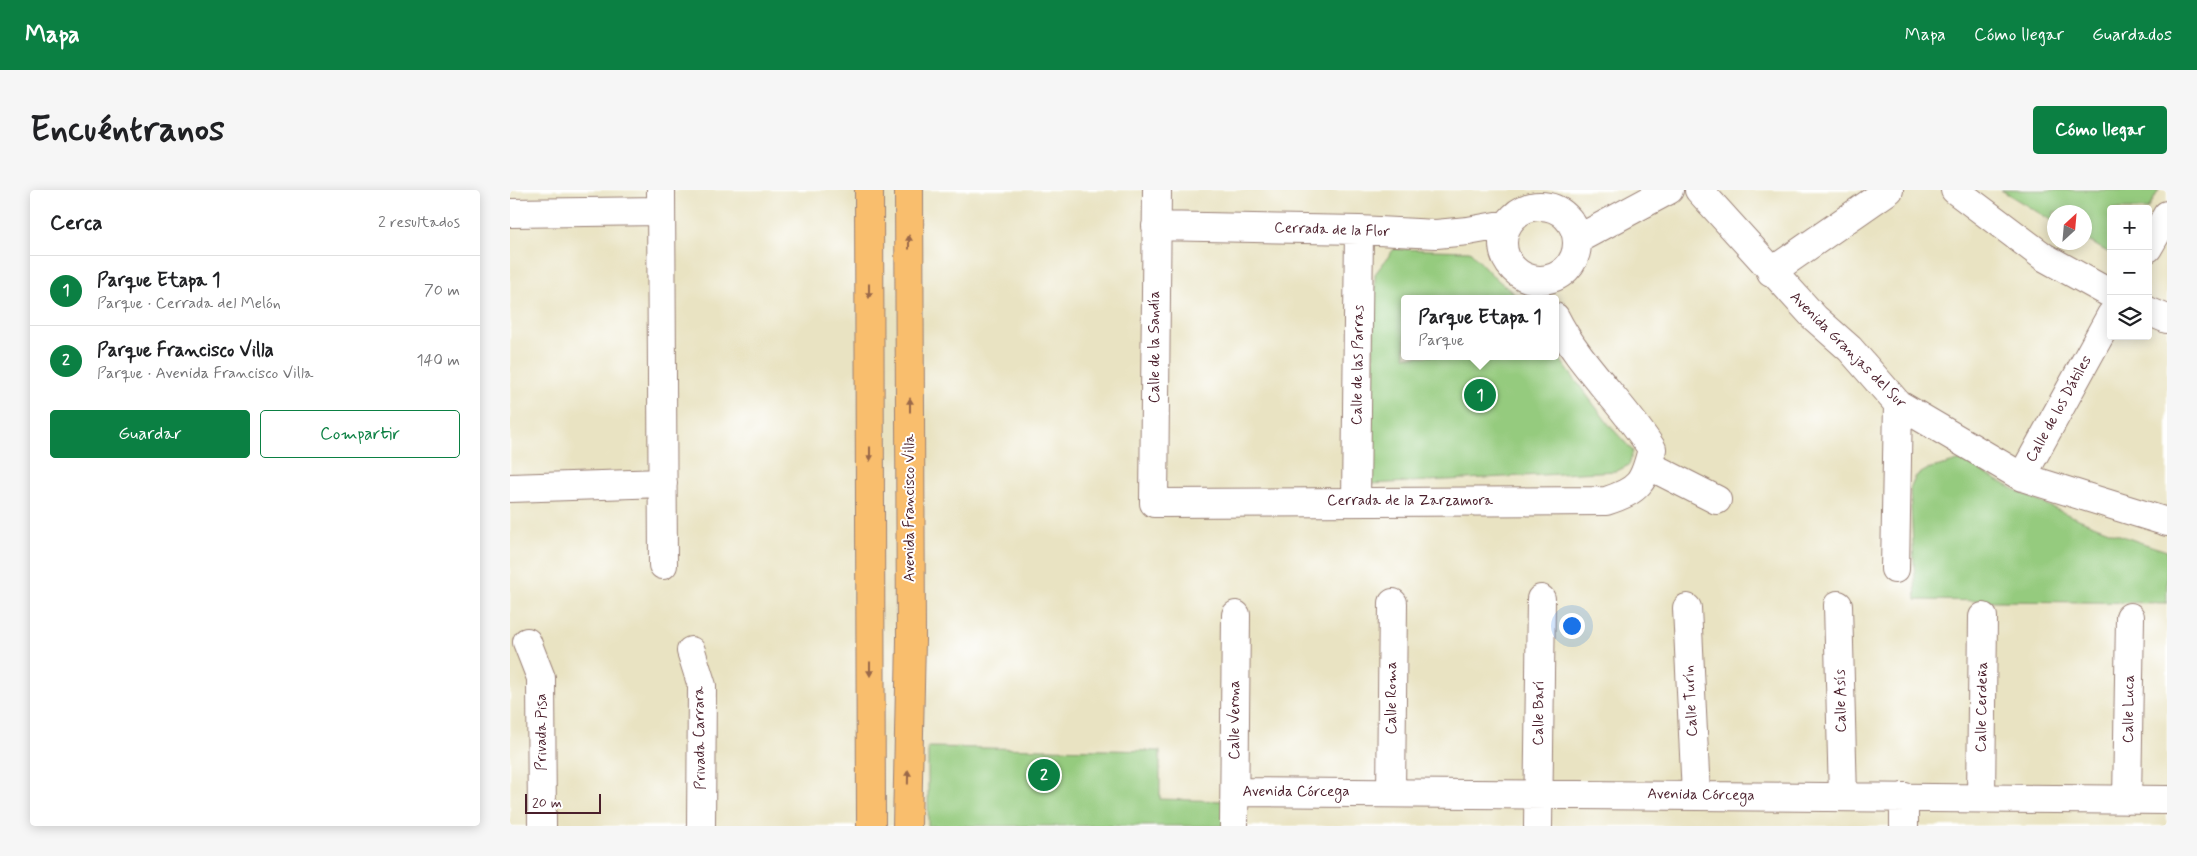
<!DOCTYPE html>
<html lang="es">
<meta charset="utf-8">
<style>
:root{--surface:#fff;--page:#f6f6f6;--text:#202124;--muted:#757577;--line:#e0e0e0;--accent:#0b8043}
body{margin:0;font-family:Mynerve,sans-serif;background:var(--page);color:var(--text)}
.controls{position:absolute;right:15px;top:15px;display:grid;overflow:hidden;border-radius:5px;box-shadow:0 2px 12px #0003}
.controls button{width:45px;height:45px;display:grid;place-items:center;padding:0;border:0;border-bottom:1px solid var(--line);background:var(--surface);color:var(--text);font:25px sans-serif}
.compass{position:absolute;left:1537px;top:15px;width:45px;height:45px;border-radius:50%;background:var(--surface);box-shadow:0 2px 12px #0003;rotate:26deg}
.scale{position:absolute;left:15px;bottom:12px;width:76px;box-sizing:border-box;padding-left:5px;border:2px solid #4a1f2b;border-top:0;font-size:14px;line-height:18px;white-space:nowrap;color:#4a1f2b;-webkit-text-stroke:4px #fff;paint-order:stroke}
.you{position:absolute;left:1061px;top:435px;width:18px;height:18px;margin:-12px;border:4px solid #fff;border-radius:50%;background:#1a73e8;box-shadow:0 0 0 8px #1a73e833}
.badge{display:grid;place-items:center;width:32px;height:32px;border-radius:50%;background:var(--accent);color:#fff;font-size:16px;font-weight:700}
.pin{position:absolute;translate:-50% -50%;border:2px solid #fff;box-shadow:0 1px 5px #0006}
.popup{position:absolute;left:891px;top:105px;width:158px;height:65px;box-sizing:border-box;display:grid;place-content:center;border-radius:5px;background:var(--surface);filter:drop-shadow(0 1px 4px #0005);font-size:16px;white-space:nowrap;color:var(--muted)}
.popup b{font-size:19px;color:var(--text)}
.popup::after{content:'';position:absolute;left:50%;top:100%;margin-left:-10px;border:10px solid transparent;border-top-color:var(--surface)}
.list{margin:0;padding:0;list-style:none}
h2{display:flex;justify-content:space-between;align-items:center;height:65px;margin:0;padding:0 20px;font-size:21px}
h2 small{font-size:16px;font-weight:400;color:var(--muted)}
.list li{display:grid;grid-template-columns:32px 1fr auto;gap:15px;align-items:center;box-sizing:border-box;height:70px;padding:0 20px;border-top:1px solid var(--line)}
.list b{display:block;font-size:19px;white-space:nowrap}
.list p{margin:0;font-size:16px;white-space:nowrap;color:var(--muted)}
.list em{font-size:16px;font-style:normal;color:var(--muted)}
.actions{display:flex;gap:10px;padding:15px 20px}
.actions a{flex:1;padding:11px 0;border:1px solid var(--accent);border-radius:5px;text-align:center;font-size:18px;color:var(--accent)}
.actions .main{background:var(--accent);color:#fff}
.icon{flex:none;width:28px;height:28px;fill:none;stroke:currentColor;stroke-width:2;stroke-linecap:round;stroke-linejoin:round}
.map{position:relative;flex:none;width:1657px;height:636px;overflow:hidden;border-radius:5px}
header{display:flex;align-items:center;gap:30px;box-sizing:border-box;height:70px;padding:0 25px;background:var(--accent);color:#fff}
header strong{font-size:24px}
nav{display:flex;gap:28px;margin-inline-start:auto;font-size:18px}
.intro{display:flex;align-items:center;justify-content:space-between;box-sizing:border-box;height:120px;padding:0 30px}
h1{margin:0;font-size:35px}
.button{padding:12px 22px;border-radius:5px;background:var(--accent);color:#fff;font-size:18px;font-weight:700}
main{display:flex;gap:30px;padding:0 30px}
aside{flex:1;background:var(--surface);border-radius:5px;box-shadow:0 2px 12px #0003}
.map>svg:first-child{display:block}
.green{fill:#95cb7e;stroke:#707554}
.lines{fill:none;stroke-linecap:round;stroke-linejoin:round}
.minor-casing{stroke:#9a8176;stroke-width:30}
.primary-casing{stroke:#9a8176;stroke-width:30}
.minor{stroke:#fff;stroke-width:28}
.primary{stroke:#f9be6d;stroke-width:28}
.oneway{fill:#996749}
.labels{text-anchor:middle;dominant-baseline:central;stroke-width:4;stroke-linejoin:round;paint-order:stroke}
.street-label{font-size:15px;fill:#4a1f2b;stroke:#fff}
</style>
<header>
<strong>Mapa</strong>
<nav><a>Mapa</a><a>Cómo llegar</a><a>Guardados</a></nav>
</header>
<div class="intro"><h1>Encuéntranos</h1><a class="button">Cómo llegar</a></div>
<main>
<aside>
<h2>Cerca<small>2 resultados</small></h2>
<ul class="list">
<li><span class="badge">1</span><div><b>Parque Etapa 1</b><p>Parque · Cerrada del Melón</p></div><em>70 m</em></li>
<li><span class="badge">2</span><div><b>Parque Francisco Villa</b><p>Parque · Avenida Francisco Villa</p></div><em>140 m</em></li>
</ul>
<div class="actions"><a class="main">Guardar</a><a>Compartir</a></div>
</aside>
<div class="map">
<svg width="1657" height="636" viewBox="0 0 1657 636">
<rect width="100%" height="100%" fill="#fff"/>
<filter id="ink" filterUnits="userSpaceOnUse"><feTurbulence type="fractalNoise" baseFrequency=".02" numOctaves="2"/><feDisplacementMap in="SourceGraphic" scale="10" xChannelSelector="R" yChannelSelector="G"/><feConvolveMatrix kernelMatrix="1 2 1 2 8 2 1 2 1" color-interpolation-filters="sRGB"/></filter>
<filter id="wash" filterUnits="userSpaceOnUse"><feTurbulence type="fractalNoise" baseFrequency=".0096" numOctaves="4" result="noise"/><feDisplacementMap in="SourceGraphic" scale="20" xChannelSelector="R" yChannelSelector="G"/><feGaussianBlur stdDeviation="1.12" result="paint"/><feColorMatrix in="noise" values="0 0 0 0 0 0 0 0 0 0 0 0 0 0 0 0 0 1.4 0 .05"/><feComposite in="paint" operator="in"/></filter>
<g filter="url(#wash)">
<rect width="100%" height="100%" fill="#e9e3c2"/>
<path class="green" d="M1491 0H1649L1638 19H1601V64L1575 49 1574 22H1544V32Z
M884 59 960 61 981 84 1010 109H895V166H1045V163L1100 236 1123 261 1119 275 1107 281 861 294 865 84Z
M1452 270C1516 309 1586 339 1657 361V413L1406 410 1400 299 1406 286 1418 279Z
M418 557 650 561V609L715 611V636H418Z"/>
</g>
<g filter="url(#ink)">
<g class="lines">
<defs>
<path id="minor" d="M151 0 153 375
M647 0 644 313 1096 311C1130 300 1134 292 1142 259 1113 213 1069 175 1045 127
M1189 0 1305 128 1340 159 1388 214 1512 287 1657 332
M1445 0 1534 67 1601 104
M993 53a37 37 0 1 1 74 0a37 37 0 1 1-74 0Z
M0 23 151 21
M646 36 849 40 926 44 958 41 997 34
M1068 49 1159 0
M1638 58 1657 25
M1261 82 1379 0
M1638 121 1657 129
M1138 275 1207 310
M1512 287 1601 125
M0 298 153 293
M846 311 849 40
M1385 379 1388 214
M1328 415 1333 607
M1177 418 1186 605
M17 452 31 488 32 636
M181 461 192 496 191 636
M725 602 1657 610
M881 603 883 413
M1394 607V636
M1471 608 1473 427
M1617 610 1620 427
M724 636 726 425
M1028 636 1031 409"/>
<path id="primary" d="M359 0 361 636
M397 636 401 450 399 0"/>
</defs>
<use href="#minor" class="minor-casing"/>
<use href="#primary" class="primary-casing"/>
<use href="#minor" class="minor"/>
<use href="#primary" class="primary"/>
</g>
<defs><path id="oneway-solid" d="M-6-.8H1V-3.2L6.5 0L1 3.2V.8H-6Z" transform="scale(1.25)"/></defs>
<g class="oneway">
<use href="#oneway-solid" transform="translate(399 52) rotate(-90)"/>
<use href="#oneway-solid" transform="translate(359 101) rotate(90)"/>
<use href="#oneway-solid" transform="translate(400 215) rotate(-90)"/>
<use href="#oneway-solid" transform="translate(360 264) rotate(90)"/>
<use href="#oneway-solid" transform="translate(360 479) rotate(90)"/>
<use href="#oneway-solid" transform="translate(398 587) rotate(-89)"/>
</g>
</g>
<g class="labels">
<g class="street-label">
<text transform="translate(822 40) rotate(2)">Cerrada de la Flor</text>
<text transform="translate(645 157) rotate(-90)">Calle de la Sandía</text>
<text transform="translate(1338 160) rotate(45)">Avenida Granjas del Sur</text>
<text transform="translate(848 175) rotate(-89)">Calle de las Parras</text>
<text transform="translate(1549 219) rotate(-61)">Calle de los Dátiles</text>
<text x="900" y="311">Cerrada de la Zarzamora</text>
<text transform="translate(400 318) rotate(-90)">Avenida Francisco Villa</text>
<text transform="translate(882 508) rotate(-90)">Calle Roma</text>
<text transform="translate(1181 511) rotate(-93)">Calle Turín</text>
<text transform="translate(1331 511) rotate(-91)">Calle Asís</text>
<text transform="translate(1472 517) rotate(-89)">Calle Cerdeña</text>
<text transform="translate(1619 519) rotate(-89)">Calle Luca</text>
<text transform="translate(1029 523) rotate(-89)">Calle Barí</text>
<text transform="translate(725 530) rotate(-90)">Calle Verona</text>
<text transform="translate(32 542) rotate(-90)">Privada Pisa</text>
<text transform="translate(190 548) rotate(-91)">Privada Carrara</text>
<text x="786" y="602">Avenida Córcega</text>
<text transform="translate(1191 605) rotate(1)">Avenida Córcega</text>
</g>
</g>
</svg>
<div class="controls">
<button>+</button>
<button>−</button>
<button><svg class="icon" aria-label="layers" viewBox="0 0 24 24"><path d="M12 4l9 5-9 5-9-5zM3 14l9 5 9-5"/></svg></button>
</div>
<svg class="compass" viewBox="-18 -18 36 36"><path d="M0-13l5 13h-10z" fill="#e53935"/><path d="M0 13l5-13h-10z" fill="#757577"/></svg>
<div class="scale">20 m</div>
<div class="you"></div>
<div class="pin badge" style="left:970px;top:205px">1</div>
<div class="popup"><b>Parque Etapa 1</b>Parque</div>
<div class="pin badge" style="left:534px;top:585px">2</div>
</div>
</main>
